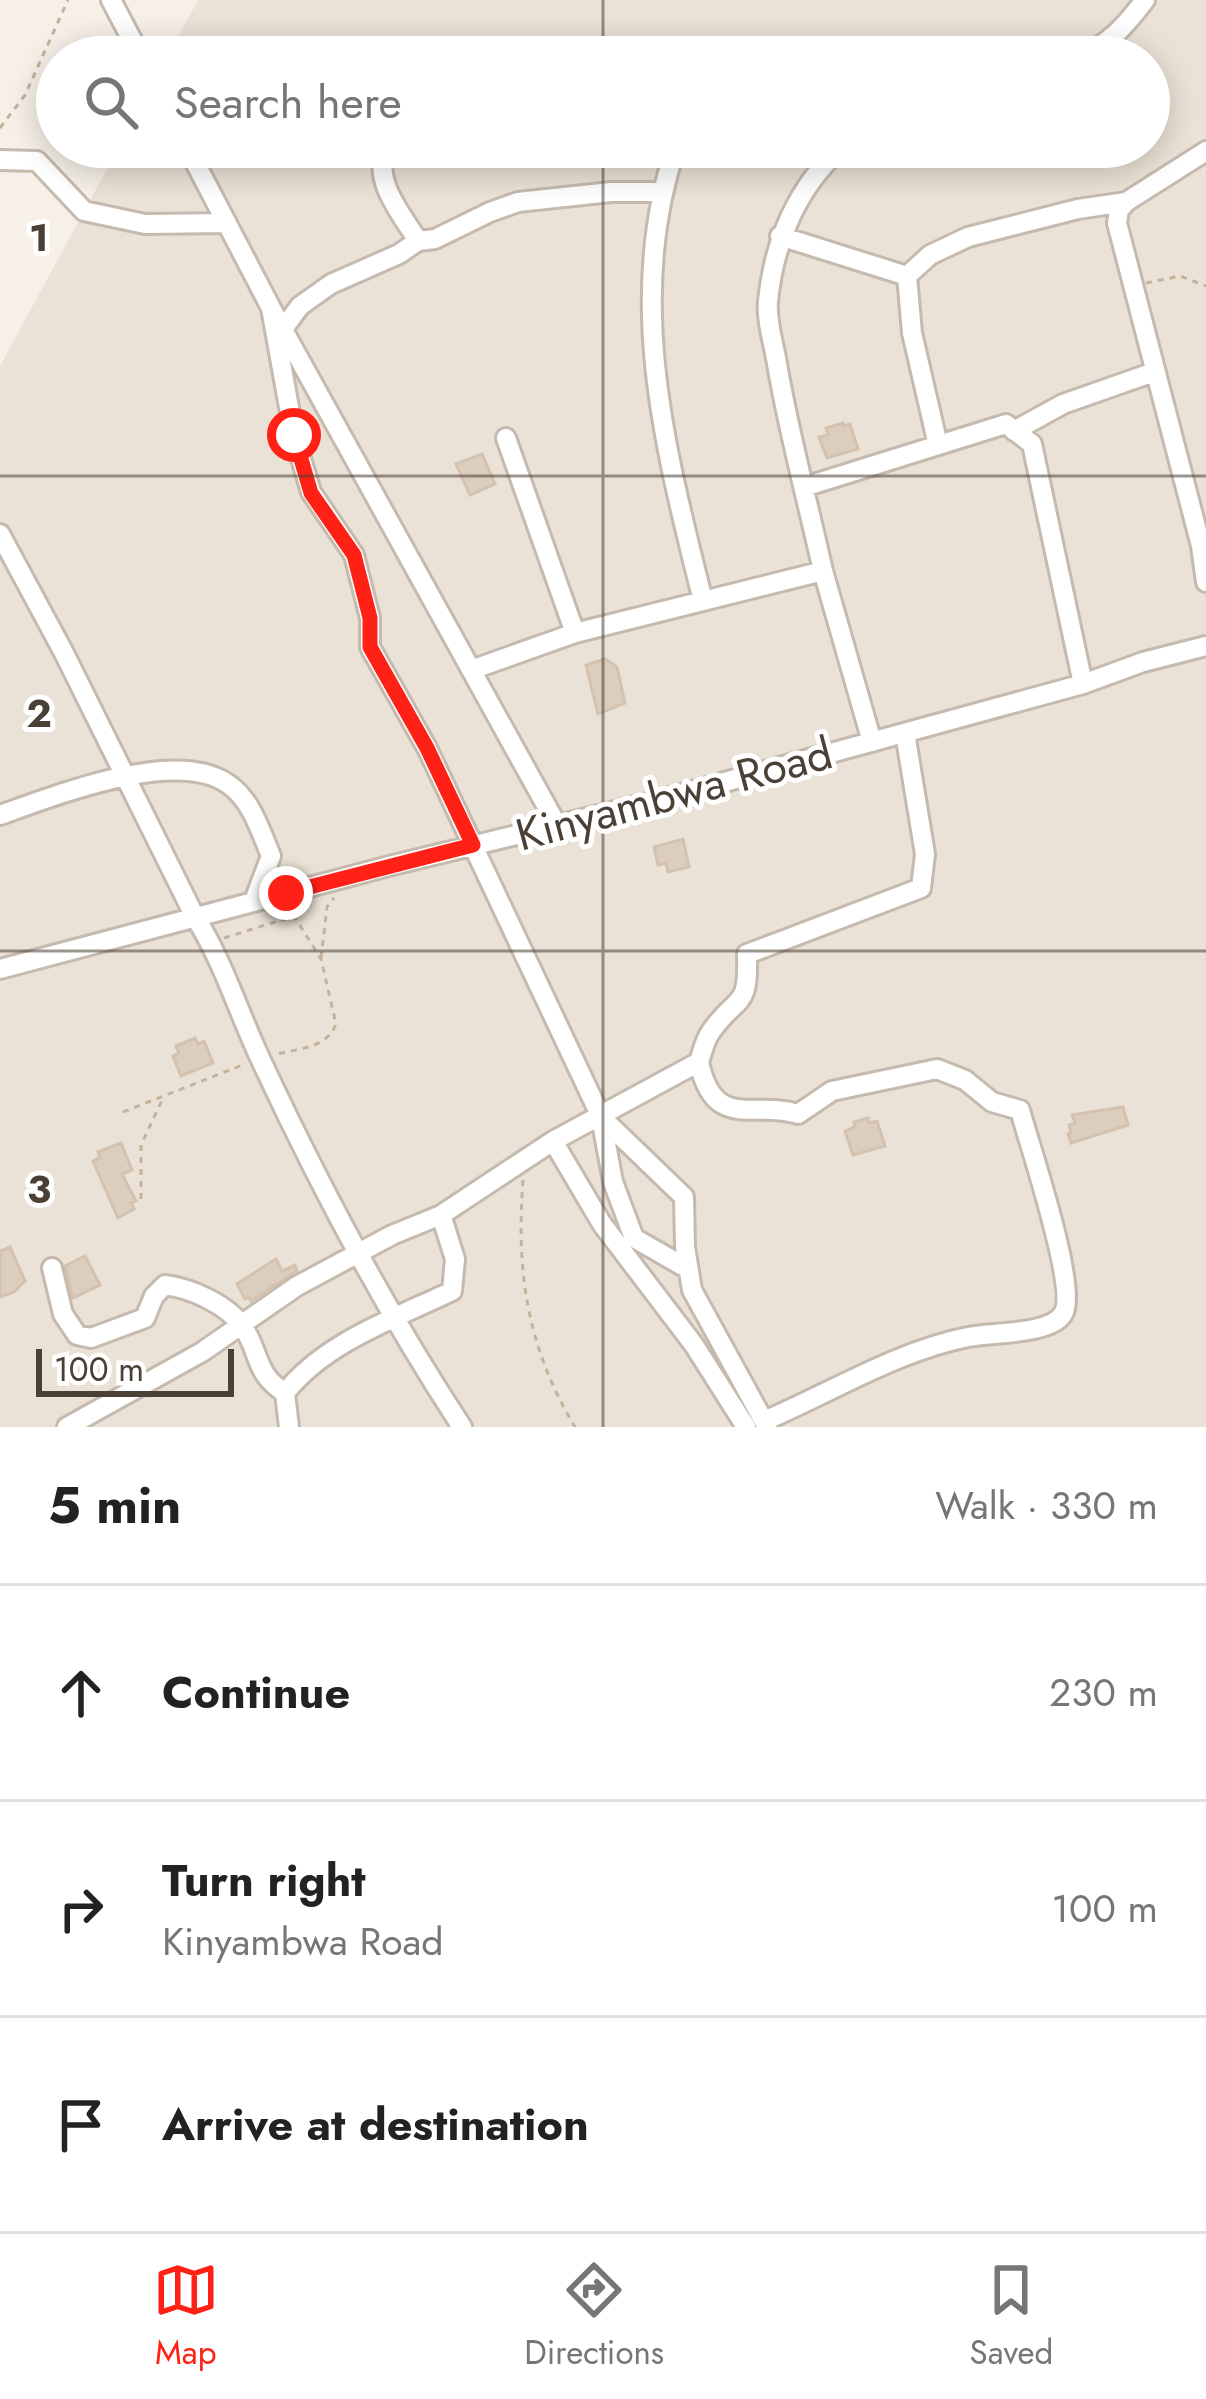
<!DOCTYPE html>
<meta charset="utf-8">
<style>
:root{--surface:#fff;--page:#f6f6f6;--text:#222;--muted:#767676;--line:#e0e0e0;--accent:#ff2116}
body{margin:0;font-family:Jost,sans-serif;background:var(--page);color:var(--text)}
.scale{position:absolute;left:36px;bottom:30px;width:198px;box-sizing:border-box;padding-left:12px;border:6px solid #4a4036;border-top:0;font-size:33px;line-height:42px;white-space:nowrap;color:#4a4036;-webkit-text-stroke:9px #fff;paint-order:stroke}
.stop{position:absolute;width:36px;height:36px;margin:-27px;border:9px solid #ff2116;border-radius:50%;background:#fff}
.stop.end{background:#ff2116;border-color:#fff;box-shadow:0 3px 12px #0008}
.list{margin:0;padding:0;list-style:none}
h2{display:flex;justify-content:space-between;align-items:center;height:156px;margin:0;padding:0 48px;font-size:51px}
h2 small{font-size:39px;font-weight:400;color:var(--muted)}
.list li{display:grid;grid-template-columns:78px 1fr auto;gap:36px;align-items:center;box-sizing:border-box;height:216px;padding:0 48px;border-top:3px solid var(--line)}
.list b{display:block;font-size:45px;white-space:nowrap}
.list p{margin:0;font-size:39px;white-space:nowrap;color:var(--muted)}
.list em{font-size:39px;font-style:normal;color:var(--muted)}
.icon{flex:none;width:66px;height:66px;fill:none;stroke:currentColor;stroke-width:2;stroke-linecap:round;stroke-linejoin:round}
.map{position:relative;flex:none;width:1206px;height:1427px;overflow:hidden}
.search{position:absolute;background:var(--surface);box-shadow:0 6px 30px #0003;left:36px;right:36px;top:36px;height:132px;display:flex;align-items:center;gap:30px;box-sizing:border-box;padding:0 42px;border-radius:66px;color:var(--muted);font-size:45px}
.sheet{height:804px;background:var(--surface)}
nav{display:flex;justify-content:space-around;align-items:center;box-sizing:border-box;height:168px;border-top:3px solid var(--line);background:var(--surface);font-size:33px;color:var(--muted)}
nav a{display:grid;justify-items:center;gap:6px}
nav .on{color:var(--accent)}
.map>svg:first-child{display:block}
.residential{fill:#eae2d6}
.building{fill:#dccebf;stroke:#d4c2af;stroke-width:3}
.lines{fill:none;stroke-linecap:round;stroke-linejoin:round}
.minor-casing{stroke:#c5baad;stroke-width:24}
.path{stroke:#c6b199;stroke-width:3;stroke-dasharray:6 6;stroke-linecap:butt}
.minor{stroke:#fff;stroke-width:18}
.route{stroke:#ff2116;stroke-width:15}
.grid{fill:none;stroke:#4a4036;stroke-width:3;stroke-opacity:0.55}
.labels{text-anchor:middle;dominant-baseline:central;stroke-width:10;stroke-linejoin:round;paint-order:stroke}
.street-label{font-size:45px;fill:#4a4036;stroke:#fff}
.grid-label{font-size:39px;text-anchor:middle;font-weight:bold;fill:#4a4036;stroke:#fff;stroke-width:10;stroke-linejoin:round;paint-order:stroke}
</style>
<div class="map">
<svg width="1206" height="1427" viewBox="0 0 1206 1427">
<rect width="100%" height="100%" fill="#f6f0e8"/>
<path class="residential" d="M198 0H1206V1427H0V366L119 147H1149V57H167Z"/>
<path class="building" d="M843 423 844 426 850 424 858 449 827 458 819 437 828 435 826 428Z
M482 454 495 484 470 495 456 464Z
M605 659 617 667 625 703 598 714 586 665Z
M683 839 689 867 668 872 666 863 658 865 654 847Z
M195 1038 198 1044 204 1041 213 1063 181 1076 173 1056 179 1053 176 1046Z
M1123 1107 1128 1125 1071 1143 1068 1134 1071 1133 1069 1125 1075 1123 1072 1115Z
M868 1118 869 1123 877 1121 885 1146 853 1155 845 1131 855 1127 854 1122Z
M121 1143 132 1170 122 1174 136 1201 131 1203 134 1209 118 1218 93 1161 100 1158 98 1152Z
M10 1247 25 1281 14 1292 0 1297V1251Z
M85 1256 100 1285 73 1298 65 1266Z
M276 1259 282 1271 295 1265 297 1271 251 1301 249 1297 245 1299 237 1284Z"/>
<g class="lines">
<defs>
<path id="minor" d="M111 0 141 57
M1078 57C1109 45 1125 26 1145 0
M187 147 271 308 557 825
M386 147C372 181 401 213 418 241
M676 147C624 298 666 452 703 601
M0 160 37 161 84 211 145 224 227 223
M1126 202 1119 210 1117 223 1201 546 1206 582
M780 236 907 276
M271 308 294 435 311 492 354 555 370 618V647L427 748 601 1117 684 1197 685 1247 692 1290 767 1427
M283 329 300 306 331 284 399 254 418 241 435 239 490 212 518 202 611 192H660
M1014 431 1063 404 1154 372
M938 445 912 333 907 276 930 255 968 237 1078 209 1126 202 1206 151
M804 487 1006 424 1032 444 1083 684
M0 534 64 653 195 917C223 961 238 1011 260 1058 319 1185 385 1310 462 1427
M823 571 872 742
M575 633 823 571C808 503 789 434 777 364 774 344 766 321 768 301 774 242 797 187 842 147
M471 670 575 633 506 438
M0 815C54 796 176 747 228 784 251 799 261 832 271 856L254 901
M0 969 389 866 648 803 1083 684 1143 662 1206 646
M699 1062C714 1132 754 1100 798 1114L832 1091 937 1069 965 1080 992 1102 1020 1110C1029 1144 1079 1290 1063 1314 1050 1335 992 1332 968 1337 897 1351 830 1393 764 1421
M601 1117 613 1182 634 1238 688 1269
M553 1141 602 1224 694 1345 746 1427
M52 1268 63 1314 77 1335 91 1338 145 1318 154 1296 165 1285C191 1288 228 1305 243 1327 261 1354 254 1373 285 1393
M67 1427 202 1352 297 1286 392 1235 441 1215 553 1141 699 1062C702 1053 705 1040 710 1033 737 993 749 1012 747 954L921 888 925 854 905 733
M289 1427 285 1393C325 1342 394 1319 452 1291L455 1259 441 1215"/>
</defs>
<use href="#minor" class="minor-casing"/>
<path class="path" d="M0 128 25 95 68 0
M1146 283 1180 276 1206 286
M224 938 294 916 321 959 336 1024C328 1047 299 1049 277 1054
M321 958 327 907 334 898
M123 1112 245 1064
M523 1180C516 1272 527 1347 575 1427
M141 1199V1145L163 1098"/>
<use href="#minor" class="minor"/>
</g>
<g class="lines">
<path class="route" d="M286 893 473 845 427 748 370 647V618L354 555 311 493 294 435"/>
</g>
<path class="grid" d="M603 0V57M603 147V1427M0 476H1206M0 951H1206"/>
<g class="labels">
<g class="street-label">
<text transform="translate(674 794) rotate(-15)">Kinyambwa Road</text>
</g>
</g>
<g class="grid-label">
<text x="39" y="251">1</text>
<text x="39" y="727">2</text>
<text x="39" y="1203">3</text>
</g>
</svg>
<div class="scale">100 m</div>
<div class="stop" style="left:294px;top:435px"></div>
<div class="stop end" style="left:286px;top:893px"></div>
<div class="search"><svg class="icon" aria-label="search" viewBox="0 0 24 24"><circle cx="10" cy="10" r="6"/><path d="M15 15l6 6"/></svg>Search here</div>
</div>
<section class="sheet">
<h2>5 min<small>Walk · 330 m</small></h2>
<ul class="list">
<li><svg class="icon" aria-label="ahead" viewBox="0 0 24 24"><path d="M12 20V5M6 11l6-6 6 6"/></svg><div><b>Continue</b></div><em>230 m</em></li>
<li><svg class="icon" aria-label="right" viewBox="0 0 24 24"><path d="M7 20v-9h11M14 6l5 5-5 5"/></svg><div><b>Turn right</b><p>Kinyambwa Road</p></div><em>100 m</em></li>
<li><svg class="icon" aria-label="arrive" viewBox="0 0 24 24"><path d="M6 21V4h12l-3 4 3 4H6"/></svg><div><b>Arrive at destination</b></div></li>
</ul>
</section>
<nav>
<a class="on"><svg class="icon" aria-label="map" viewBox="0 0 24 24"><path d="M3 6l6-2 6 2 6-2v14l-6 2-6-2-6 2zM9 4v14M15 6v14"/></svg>Map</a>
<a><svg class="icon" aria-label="directions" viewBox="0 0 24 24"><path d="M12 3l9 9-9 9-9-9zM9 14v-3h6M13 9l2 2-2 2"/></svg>Directions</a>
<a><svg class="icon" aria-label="saved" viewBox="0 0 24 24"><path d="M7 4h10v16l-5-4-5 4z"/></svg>Saved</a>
</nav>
